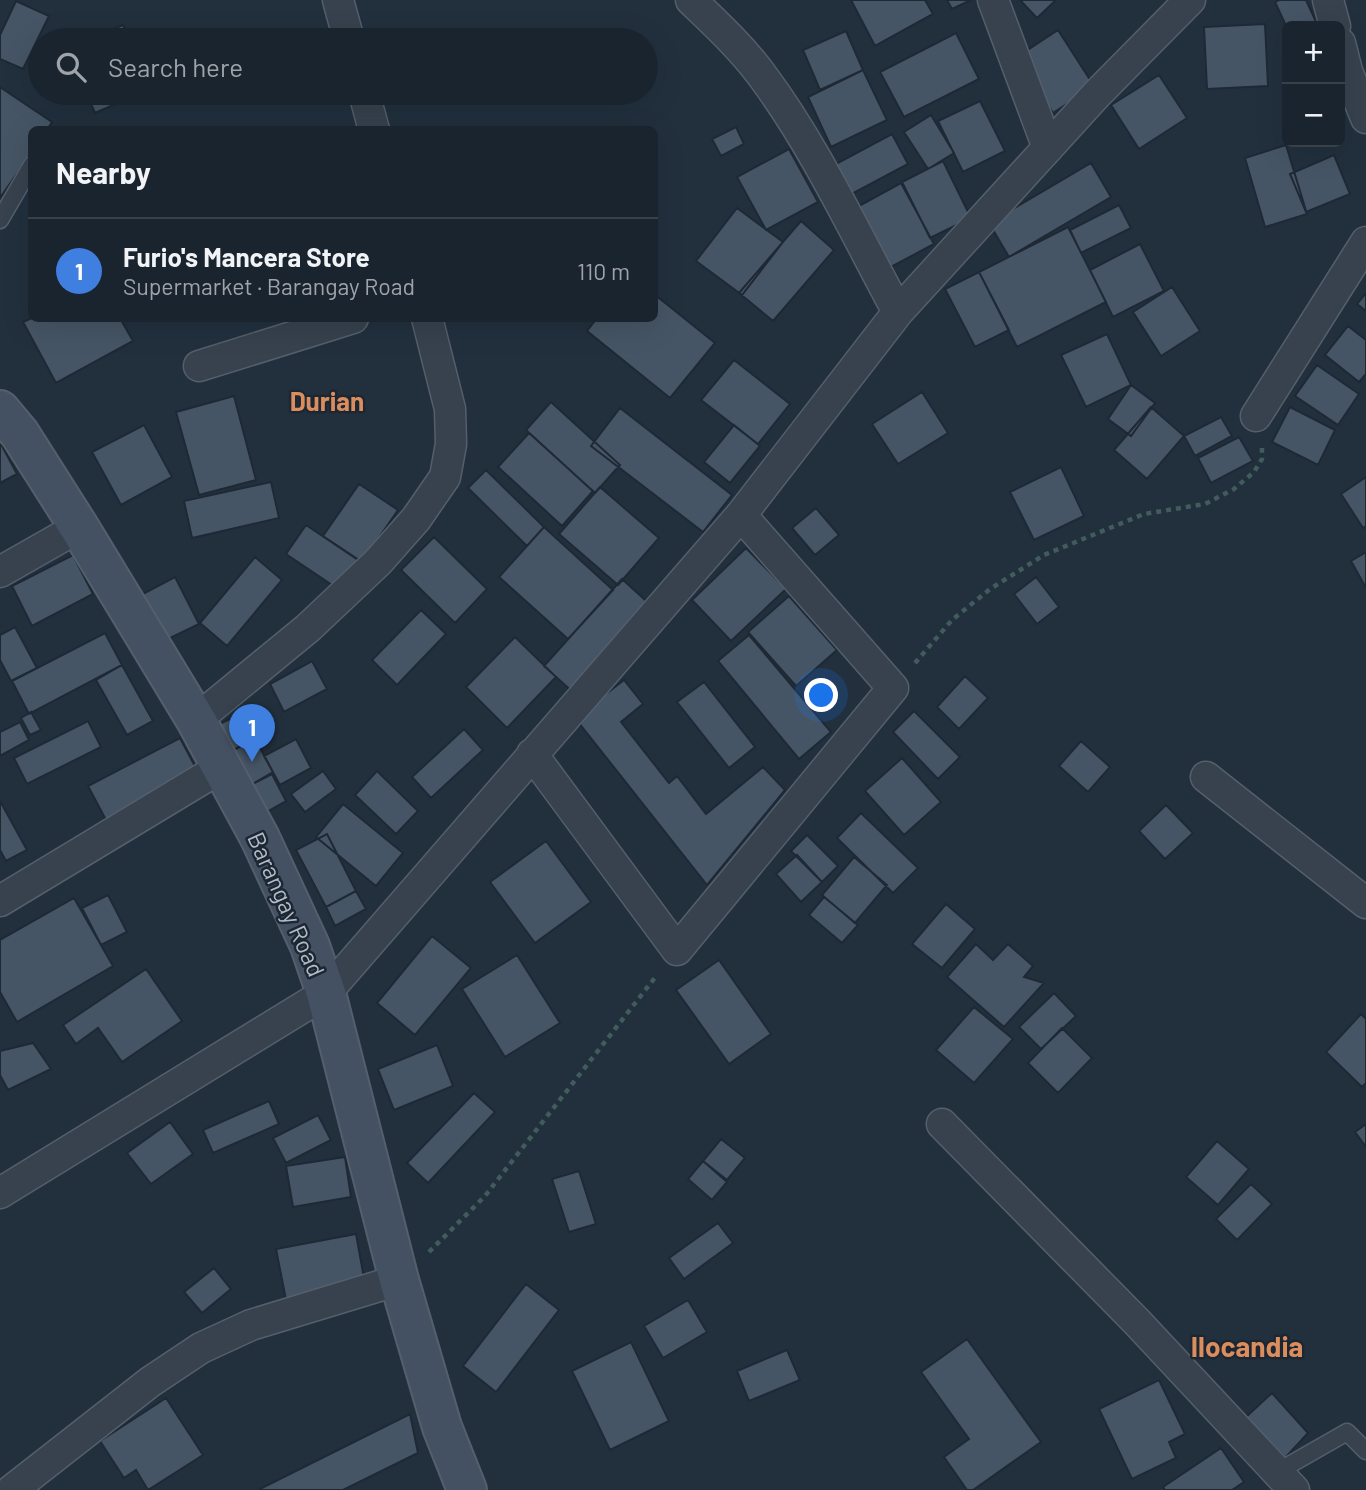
<!DOCTYPE html>
<meta charset="utf-8">
<style>
:root{--surface:#1a242e;--page:#232c36;--text:#f1f3f6;--muted:#9fa4aa;--line:#38414a;--accent:#ea580c}
body{margin:0;font-family:Barlow,sans-serif;background:var(--page);color:var(--text)}
.controls{position:absolute;right:21px;top:21px;display:grid;overflow:hidden;border-radius:10px;box-shadow:0 7px 28px #0002}
.controls button{width:63px;height:63px;display:grid;place-items:center;padding:0;border:0;border-bottom:2px solid var(--line);background:var(--surface);color:var(--text);font:35px sans-serif}
.you{position:absolute;left:822px;top:696px;width:24px;height:24px;margin:-18px;border:5px solid #fff;border-radius:50%;background:#1a73e8;box-shadow:0 0 0 10px #1a73e833}
.badge{display:grid;place-items:center;width:46px;height:46px;border-radius:50%;background:var(--accent);color:#fff;font-size:23px;font-weight:700}
.pin{position:absolute;translate:-50% -58px;filter:drop-shadow(0 2px 4px #0008)}
.pin::after{content:'';position:absolute;top:37px;width:24px;height:21px;background:inherit;clip-path:polygon(0 0,100% 0,50% 100%)}
.list{margin:0;padding:0;list-style:none}
h2{display:flex;justify-content:space-between;align-items:center;height:91px;margin:0;padding:0 28px;font-size:30px}
h2 small{font-size:23px;font-weight:400;color:var(--muted)}
.list li{display:grid;grid-template-columns:46px 1fr auto;gap:21px;align-items:center;box-sizing:border-box;height:105px;padding:0 28px;border-top:2px solid var(--line)}
.list b{display:block;font-size:26px;white-space:nowrap}
.list p{margin:0;font-size:23px;white-space:nowrap;color:var(--muted)}
.list em{font-size:23px;font-style:normal;color:var(--muted)}
.icon{flex:none;width:38px;height:38px;fill:none;stroke:currentColor;stroke-width:2;stroke-linecap:round;stroke-linejoin:round}
.map{position:relative;flex:none;width:1366px;height:1490px;overflow:hidden}
.search{position:absolute;background:var(--surface);box-shadow:0 7px 28px #0002;left:28px;top:28px;width:630px;height:77px;display:flex;align-items:center;gap:18px;box-sizing:border-box;padding:0 24px;border-radius:38px;color:var(--muted);font-size:26px}
.panel{position:absolute;background:var(--surface);box-shadow:0 7px 28px #0002;left:28px;top:126px;width:630px;height:196px;border-radius:10px}
.map>svg:first-child{display:block}
.building{fill:#465565;stroke:#1e2935;stroke-width:2}
.lines{fill:none;stroke-linecap:round;stroke-linejoin:round}
.lane-casing{stroke:#555f6c;stroke-width:19}
.street-casing{stroke:#555f6c;stroke-width:33}
.secondary-casing{stroke:#555f6c;stroke-width:42}
.path{stroke:#425b5c;stroke-width:4.5;stroke-dasharray:5 5;stroke-linecap:butt}
.lane{stroke:#37424e;stroke-width:16}
.street{stroke:#37424e;stroke-width:30}
.secondary{stroke:#445162;stroke-width:38}
.labels{text-anchor:middle;dominant-baseline:central;stroke-width:5;stroke-linejoin:round;paint-order:stroke}
.street-label{font-size:24px;fill:#b2bcc9;stroke:#1c2733}
.neighbourhood-label{font-size:26px;font-weight:bold;fill:#da8d5d;stroke:#1c2733}
.quarter-label{font-size:28px;font-weight:bold;fill:#da8d5d;stroke:#1c2733}
</style>
<div class="map">
<svg width="1366" height="1490" viewBox="0 0 1366 1490">
<rect width="100%" height="100%" fill="#22303e"/>
<path class="building" d="M851 0H925L933 14 875 46Z
M947 0H971L952 9Z
M1020 0H1056L1037 18Z
M1279 0H1306L1318 26H1287V28L1275 2Z
M16 1 49 16 23 69 0 59V35Z
M1265 24 1268 86 1207 89 1204 27Z
M123 25 130 40H86Z
M1058 30 1094 86 1053 113 1017 57Z
M846 31 863 70 820 90 803 50Z
M956 33 979 79 904 117 880 72Z
M863 70 887 120 831 147 808 97Z
M1159 75 1187 118 1139 149 1111 105Z
M0 87 52 122 47 130H32V152L0 198Z
M86 93H141L95 113Z
M980 101 1005 151 963 172 938 121Z
M931 115 954 153 928 169 904 132Z
M736 127 744 144 721 156 712 139Z
M892 134 908 164 848 196 832 166Z
M1286 145 1307 214 1265 227 1245 158Z
M789 149 818 202 766 230 737 177Z
M1334 155 1350 194 1306 212 1290 174Z
M943 161 971 218 930 238 902 182Z
M1091 163 1111 197 1009 257 989 223Z
M901 183 934 244 889 268 857 207Z
M1119 205 1131 228 1081 253 1070 230Z
M737 208 783 242 742 295 696 261Z
M801 221 834 250 773 321 739 293Z
M1068 227 1106 302 1017 347 979 272Z
M1140 244 1164 291 1113 317 1090 270Z
M979 272 1009 330 975 347 945 289Z
M1172 287 1200 331 1161 356 1133 312Z
M1366 293V311L1357 304Z
M654 294 715 343 670 398 587 331 597 318H654Z
M32 318H120L133 341 56 383 23 322Z
M1348 326 1366 340V374L1359 382 1325 355Z
M1107 334 1131 385 1086 407 1061 355Z
M734 360 790 404 758 444 701 400Z
M1317 365 1359 394 1338 425 1295 396Z
M1131 385 1155 403 1131 436 1108 419Z
M922 392 948 433 898 464 872 424Z
M234 396 256 480 199 495 176 412Z
M551 402 620 465 595 493 526 430Z
M1151 407 1184 436 1147 479 1114 450Z
M1290 407 1335 430 1318 465 1272 442Z
M620 408 732 495 703 532 591 446Z
M1221 417 1232 436 1195 456 1184 436Z
M144 425 172 477 121 505 92 452Z
M734 425 760 446 730 483 704 462Z
M529 433 593 491 562 526 498 467Z
M1239 437 1253 461 1211 483 1198 458Z
M0 442 17 474 0 483Z
M1061 467 1084 516 1034 540 1010 492Z
M486 470 544 527 527 546 468 488Z
M1366 477V526L1363 528 1341 494Z
M271 482 279 518 192 538 184 501Z
M359 484 398 510 362 562 323 536Z
M600 487 659 538 618 585 559 534Z
M816 508 839 535 815 555 792 528Z
M306 525 358 560 338 589 286 554Z
M544 527 613 590 568 639 499 577Z
M434 537 487 589 455 623 401 570Z
M746 548 786 589 731 641 692 600Z
M1366 552V588L1351 561Z
M73 555 93 594 32 626 12 586Z
M255 557 282 580 227 646 200 623Z
M175 577 199 624 160 643 137 597Z
M1036 577 1059 607 1037 624 1014 594Z
M622 579 654 608 576 695 544 666Z
M789 596 837 650 796 686 748 632Z
M421 610 446 634 397 685 372 660Z
M15 627 37 668 11 681 0 660V635Z
M105 633 122 665 29 714 12 681Z
M749 635 831 732 799 759 718 661Z
M515 637 556 677 507 728 466 687Z
M312 661 327 689 284 712 270 684Z
M122 665 153 721 127 735 96 680Z
M965 676 988 698 959 729 937 707Z
M624 680 643 704 621 722 669 783 677 776 706 814 763 767 785 790 707 885 575 718Z
M704 682 755 747 729 768 677 702Z
M914 711 960 757 938 779 893 732Z
M31 712 41 730 30 735 21 718Z
M239 714 253 740 230 752 216 726Z
M88 721 101 747 27 784 14 758Z
M20 722 29 740 0 756V732Z
M464 729 483 750 431 798 412 777Z
M180 738 198 772 106 820 88 786Z
M255 738 273 772 249 786 230 752Z
M296 739 311 768 280 785 264 756Z
M1081 741 1110 767 1088 792 1059 766Z
M902 758 941 802 904 835 865 791Z
M323 771 336 789 305 812 291 794Z
M377 771 418 811 396 834 355 795Z
M272 774 286 801 263 814 249 786Z
M0 801 27 850 6 861 0 850Z
M343 804 403 853 376 886 316 837Z
M1166 805 1193 833 1165 859 1139 831Z
M861 813 918 868 893 893 837 838Z
M327 834 356 891 326 907 296 850Z
M807 835 838 866 822 882 791 851Z
M546 841 591 902 535 943 490 882Z
M797 855 822 882 801 902 776 874Z
M854 857 887 885 855 923 822 895Z
M356 891 366 909 335 926 326 907Z
M108 895 127 932 101 945 82 908Z
M824 897 858 925 842 943 809 915Z
M74 898 113 966 17 1022 0 992V940Z
M946 904 975 929 942 968 912 944Z
M432 936 471 968 415 1035 377 1003Z
M976 944 993 960 1008 944 1033 966 1024 977 1044 983 1004 1027 947 977Z
M517 955 560 1023 505 1057 462 989Z
M719 960 771 1034 729 1064 676 990Z
M146 969 182 1021 122 1062 98 1028 76 1044 63 1025Z
M1054 993 1076 1016 1041 1049 1019 1027Z
M974 1007 1013 1039 974 1083 936 1050Z
M1361 1014 1366 1019V1083L1362 1087 1326 1052Z
M1062 1028 1092 1058 1058 1093 1028 1063Z
M33 1043 51 1069 8 1090 0 1075V1051Z
M437 1045 453 1086 394 1110 378 1069Z
M474 1093 495 1112 428 1183 407 1163Z
M269 1101 279 1124 213 1153 203 1130Z
M318 1115 331 1140 286 1163 273 1138Z
M170 1122 193 1154 151 1184 127 1153Z
M1366 1124V1147L1355 1132Z
M721 1139 745 1158 727 1180 703 1161Z
M1217 1141 1249 1169 1218 1205 1186 1177Z
M345 1157 351 1197 293 1207 286 1166Z
M703 1161 727 1182 712 1200 688 1179Z
M579 1171 596 1224 569 1232 552 1179Z
M1251 1184 1272 1204 1237 1240 1216 1219Z
M718 1223 733 1243 684 1279 669 1258Z
M356 1234 366 1289 287 1305 276 1249Z
M214 1268 231 1289 202 1313 184 1292Z
M526 1284 559 1310 496 1392 463 1366Z
M688 1300 707 1332 663 1358 644 1326Z
M967 1339 1041 1442 973 1490H967L944 1457 969 1439 921 1372Z
M631 1342 669 1421 610 1450 572 1371Z
M787 1350 800 1380 749 1401 737 1371Z
M1159 1380 1185 1434 1169 1442 1176 1458 1132 1479 1099 1409Z
M1272 1393 1308 1433 1285 1458 1246 1417Z
M166 1398 203 1455 148 1490 136 1470 124 1478 100 1441Z
M410 1414 418 1453 343 1490H258Z
M1221 1448 1244 1482 1232 1490H1165L1163 1487Z"/>
<g class="lines">
<defs>
<path id="lane" d="M0 220 32 165
M1277 1472 1347 1432 1366 1451"/>
<path id="street" d="M338 0 349 40
M691 0C715 23 741 47 761 74 815 146 855 233 898 312
M993 0 1048 148
M1328 0 1335 26
M1340 43 1347 71 1366 118
M364 93 374 130
M199 366 353 318
M1256 416 1366 242
M0 572 79 527
M196 720 308 628 378 562 416 519 445 477 451 444 450 409 427 318
M532 754 677 950 893 688 741 515
M1206 777 1366 903
M0 901 222 767
M942 1124 1137 1322 1294 1490
M0 1193 326 993 741 515 898 312 1097 94 1190 0
M12 1490 150 1382 201 1348 251 1325 399 1280"/>
<path id="secondary" d="M0 410 20 434 79 527 196 720 260 838 310 946 326 993 399 1280 442 1427 467 1490"/>
</defs>
<use href="#lane" class="lane-casing"/>
<use href="#street" class="street-casing"/>
<use href="#secondary" class="secondary-casing"/>
<path class="path" d="M915 663 952 620 990 589 1044 555 1144 514 1205 504 1234 489 1254 472 1262 459V448
M429 1252 485 1196 657 975"/>
<use href="#lane" class="lane"/>
<use href="#street" class="street"/>
<use href="#secondary" class="secondary"/>
</g>
<g class="labels">
<g class="street-label">
<text transform="translate(287 904) rotate(66)">Barangay Road</text>
</g>
<g class="neighbourhood-label">
<text x="327" y="400">Durian</text>
</g>
<g class="quarter-label">
<text x="1247" y="1346">Ilocandia</text>
</g>
</g>
</svg>
<div class="controls">
<button>+</button>
<button>−</button>
</div>
<div class="you"></div>
<div class="pin badge" style="left:252px;top:762px;background:#3f7fe0">1</div>
<div class="search"><svg class="icon" aria-label="search" viewBox="0 0 24 24"><circle cx="10" cy="10" r="6"/><path d="M15 15l6 6"/></svg>Search here</div>
<section class="panel">
<h2>Nearby<small></small></h2>
<ul class="list">
<li><span class="badge" style="background:#3f7fe0">1</span><div><b>Furio's Mancera Store</b><p>Supermarket · Barangay Road</p></div><em>110 m</em></li>
</ul>
</section>
</div>
